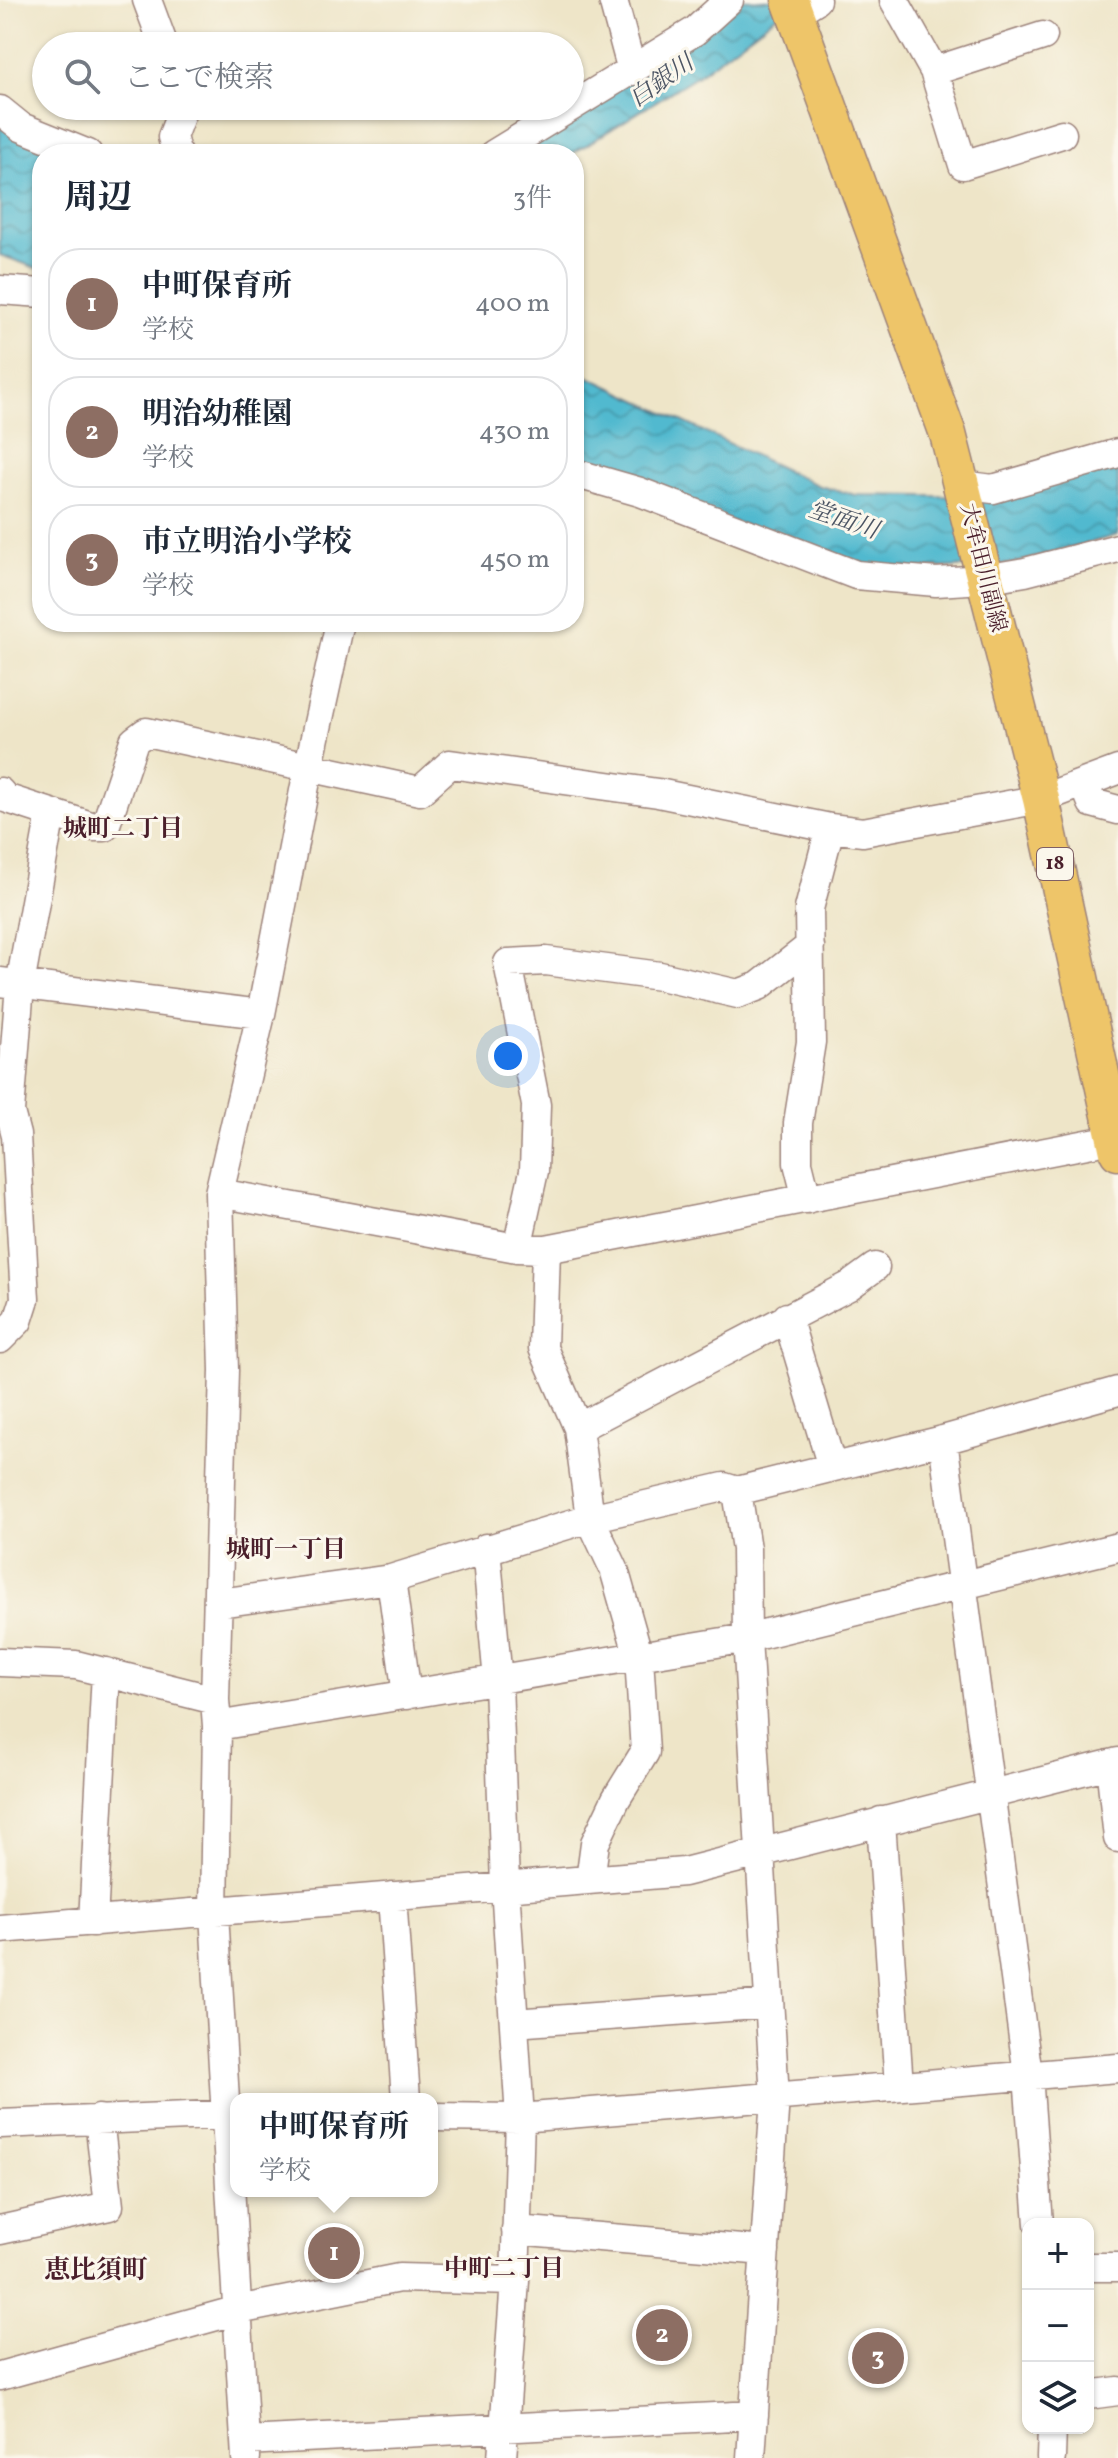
<!DOCTYPE html>
<html lang="ja">
<meta charset="utf-8">
<style>
:root{--surface:#fff;--page:#f2f2f3;--text:#1f2937;--muted:#747a83;--line:#e0e1e3;--accent:#0f766e}
body{margin:0;font-family:Vollkorn,"Noto Serif JP",serif;background:var(--page);color:var(--text)}
.controls{position:absolute;right:24px;bottom:24px;display:grid;overflow:hidden;border-radius:16px;box-shadow:0 2px 6px #0004}
.controls button{width:72px;height:72px;display:grid;place-items:center;padding:0;border:0;border-bottom:2px solid var(--line);background:var(--surface);color:var(--text);font:40px sans-serif}
.you{position:absolute;left:508px;top:1056px;width:28px;height:28px;margin:-20px;border:6px solid #fff;border-radius:50%;background:#1a73e8;box-shadow:0 0 0 12px #1a73e833}
.badge{display:grid;place-items:center;width:52px;height:52px;border-radius:50%;background:var(--accent);color:#fff;font-size:26px;font-weight:700}
.pin{position:absolute;translate:-50% -50%;border:4px solid #fff;box-shadow:0 2px 8px #0006}
.popup{position:absolute;left:230px;top:2093px;width:208px;height:104px;box-sizing:border-box;display:grid;place-content:center;border-radius:16px;background:var(--surface);filter:drop-shadow(0 2px 6px #0005);font-size:26px;white-space:nowrap;color:var(--muted)}
.popup b{font-size:30px;color:var(--text)}
.popup::after{content:'';position:absolute;left:50%;top:100%;margin-left:-16px;border:16px solid transparent;border-top-color:var(--surface)}
.list{margin:0;padding:0;list-style:none}
h2{display:flex;justify-content:space-between;align-items:center;height:104px;margin:0;padding:0 32px;font-size:34px}
h2 small{font-size:26px;font-weight:400;color:var(--muted)}
.list li{display:grid;grid-template-columns:52px 1fr auto;gap:24px;align-items:center;box-sizing:border-box;height:112px;margin:0 16px 16px;padding:0 16px;border:2px solid var(--line);border-radius:32px}
.list b{display:block;font-size:30px;white-space:nowrap}
.list p{margin:0;font-size:26px;white-space:nowrap;color:var(--muted)}
.list em{font-size:26px;font-style:normal;color:var(--muted)}
.icon{flex:none;width:44px;height:44px;fill:none;stroke:currentColor;stroke-width:2;stroke-linecap:round;stroke-linejoin:round}
.map{position:relative;flex:none;width:1118px;height:2458px;overflow:hidden}
.search{position:absolute;background:var(--surface);box-shadow:0 2px 6px #0004;left:32px;top:32px;width:552px;height:88px;display:flex;align-items:center;gap:20px;box-sizing:border-box;padding:0 28px;border-radius:44px;color:var(--muted);font-size:30px}
.panel{position:absolute;background:var(--surface);box-shadow:0 2px 6px #0004;left:32px;top:144px;width:552px;height:488px;border-radius:32px}
.map>svg:first-child{display:block}
.water{fill:url(#water-waves);stroke:#4e6c7d;stroke-width:2}
.lines{fill:none;stroke-linecap:round;stroke-linejoin:round}
.minor-casing{stroke:#9c827a;stroke-width:31}
.major-casing{stroke:#9c827a;stroke-width:39}
.minor{stroke:#fff;stroke-width:28}
.major{stroke:#eec569;stroke-width:36}
.labels{text-anchor:middle;dominant-baseline:central;stroke-width:6;stroke-linejoin:round;paint-order:stroke}
.shield{fill:#fbf7ec;stroke:#7f6065;stroke-width:2}
.shield-label{font-size:20px;font-weight:bold;fill:#4a1f2b}
.street-label{font-size:22px;fill:#4a1f2b;stroke:#fbf7ec}
.water-label{font-size:24px;font-style:italic;fill:#4c5564;stroke:#fbf7ec}
.neighbourhood-label{font-size:24px;font-weight:bold;fill:#4a1f2b;stroke:#fbf7ec}
.quarter-label{font-size:26px;font-weight:bold;fill:#4a1f2b;stroke:#fbf7ec}
</style>
<div class="map">
<svg width="1118" height="2458" viewBox="0 0 1118 2458">
<defs>
<pattern id="water-waves" width="16" height="10" patternUnits="userSpaceOnUse" patternTransform="scale(2)"><rect width="16" height="10" fill="#51b9cf"/><path d="M0 5q4-4 8 0t8 0" fill="none" stroke="#4596a8"/></pattern>
</defs>
<rect width="100%" height="100%" fill="#fbf7ec"/>
<filter id="ink" filterUnits="userSpaceOnUse"><feTurbulence type="fractalNoise" baseFrequency=".0125" numOctaves="2"/><feDisplacementMap in="SourceGraphic" scale="16" xChannelSelector="R" yChannelSelector="G"/><feConvolveMatrix kernelMatrix="1 2 1 2 8 2 1 2 1" color-interpolation-filters="sRGB"/></filter>
<filter id="wash" filterUnits="userSpaceOnUse"><feTurbulence type="fractalNoise" baseFrequency=".006" numOctaves="4" result="noise"/><feDisplacementMap in="SourceGraphic" scale="32" xChannelSelector="R" yChannelSelector="G"/><feGaussianBlur stdDeviation="1.8" result="paint"/><feColorMatrix in="noise" values="0 0 0 0 0 0 0 0 0 0 0 0 0 0 0 0 0 1.4 0 .05"/><feComposite in="paint" operator="in"/></filter>
<g filter="url(#wash)">
<rect width="100%" height="100%" fill="#eee5c8"/>
<path class="water" d="M740 0H797L698 75 572 154H505Z
M0 127 67 154H42V270L0 255Z
M574 370 819 486 856 495 990 497 1118 461V535L1012 564 897 570 857 564 574 467Z"/>
</g>
<g filter="url(#ink)">
<g class="lines">
<defs>
<path id="minor" d="M147 0 164 46
M613 0 632 71
M894 0 934 71 963 165 1062 134
M795 13 816 0
M934 71 1043 36
M0 110 21 127 88 154
M177 154 172 137 184 106
M494 154 695 31 729 0
M0 290 42 293
M574 473 640 492 856 575 936 582 984 579 1025 572 1118 548
M962 485 993 489 1118 453
M1084 783 1092 803 1118 810
M0 792 5 798 94 827H105L134 741 146 732 420 791 450 764 658 793 830 828 863 832 1041 799 1118 770
M0 982 261 1014
M219 1193 517 1248 546 1249 1118 1138
M807 1199 798 1163V1123L811 1042 809 909 830 828
M517 1248 534 1171 536 1105 508 963 546 961 660 976 738 994 759 986 810 946
M546 1249 543 1348 578 1428 590 1518 614 1569 639 1657 645 1752 616 1799 595 1843 590 1880
M787 1317 832 1467
M0 1339 18 1321 25 1299 16 1135 10 1112 20 985 51 813
M578 1428 849 1286 875 1267
M943 1440 1028 2075 1039 2224
M737 1491 746 1549 747 1638 775 2097 751 2458
M486 1548 498 1681 505 1886 520 2118 515 2281 502 2458
M391 1579 407 1695
M219 1603 391 1579 590 1518 724 1487 737 1491 943 1440 1118 1391
M0 1662 76 1665 215 1700
M217 1726 747 1638 1118 1547
M1110 1764 1118 1838
M881 1821 899 2086
M392 1896 406 2099
M93 1922 106 1672
M0 1929 684 1872 1118 1762
M514 2023 769 2004
M432 2117 520 2118 1118 2068
M0 2124 236 2114
M0 2230 109 2206 99 2119
M516 2230 765 2251
M1088 2267H1118
M0 2376 238 2310 399 2278 515 2281
M1088 2395 1118 2391
M245 2441 754 2415
M246 2458 214 1913 217 1726 215 1700 224 1370 219 1193 261 1014 309 765 340 622
M1051 2458 1052 2428"/>
<path id="major" d="M790 0 948 434 1041 799 1118 1152"/>
</defs>
<use href="#minor" class="minor-casing"/>
<use href="#major" class="major-casing"/>
<use href="#minor" class="minor"/>
<use href="#major" class="major"/>
</g>
</g>
<g class="labels">
<rect class="shield" x="1037" y="848" width="36" height="32" rx="6"/>
<g class="shield-label">
<text x="1055" y="864">18</text>
</g>
<g class="street-label">
<text transform="translate(982 568) rotate(76)">大牟田川副線</text>
</g>
<g class="water-label">
<text transform="translate(662 82) rotate(-35)">白銀川</text>
<text transform="translate(843 521) rotate(19)">堂面川</text>
</g>
<g class="neighbourhood-label">
<text x="123" y="830">城町二丁目</text>
<text x="286" y="1551">城町一丁目</text>
<text x="504" y="2270">中町二丁目</text>
</g>
<g class="quarter-label">
<text x="96" y="2271">恵比須町</text>
</g>
</g>
</svg>
<div class="controls">
<button>+</button>
<button>−</button>
<button><svg class="icon" aria-label="layers" viewBox="0 0 24 24"><path d="M12 4l9 5-9 5-9-5zM3 14l9 5 9-5"/></svg></button>
</div>
<div class="you"></div>
<div class="pin badge" style="left:334px;top:2253px;background:#8d6e63">1</div>
<div class="popup"><b>中町保育所</b>学校</div>
<div class="pin badge" style="left:662px;top:2335px;background:#8d6e63">2</div>
<div class="pin badge" style="left:878px;top:2358px;background:#8d6e63">3</div>
<div class="search"><svg class="icon" aria-label="search" viewBox="0 0 24 24"><circle cx="10" cy="10" r="6"/><path d="M15 15l6 6"/></svg>ここで検索</div>
<section class="panel">
<h2>周辺<small>3件</small></h2>
<ul class="list">
<li><span class="badge" style="background:#8d6e63">1</span><div><b>中町保育所</b><p>学校</p></div><em>400 m</em></li>
<li><span class="badge" style="background:#8d6e63">2</span><div><b>明治幼稚園</b><p>学校</p></div><em>430 m</em></li>
<li><span class="badge" style="background:#8d6e63">3</span><div><b>市立明治小学校</b><p>学校</p></div><em>450 m</em></li>
</ul>
</section>
</div>
